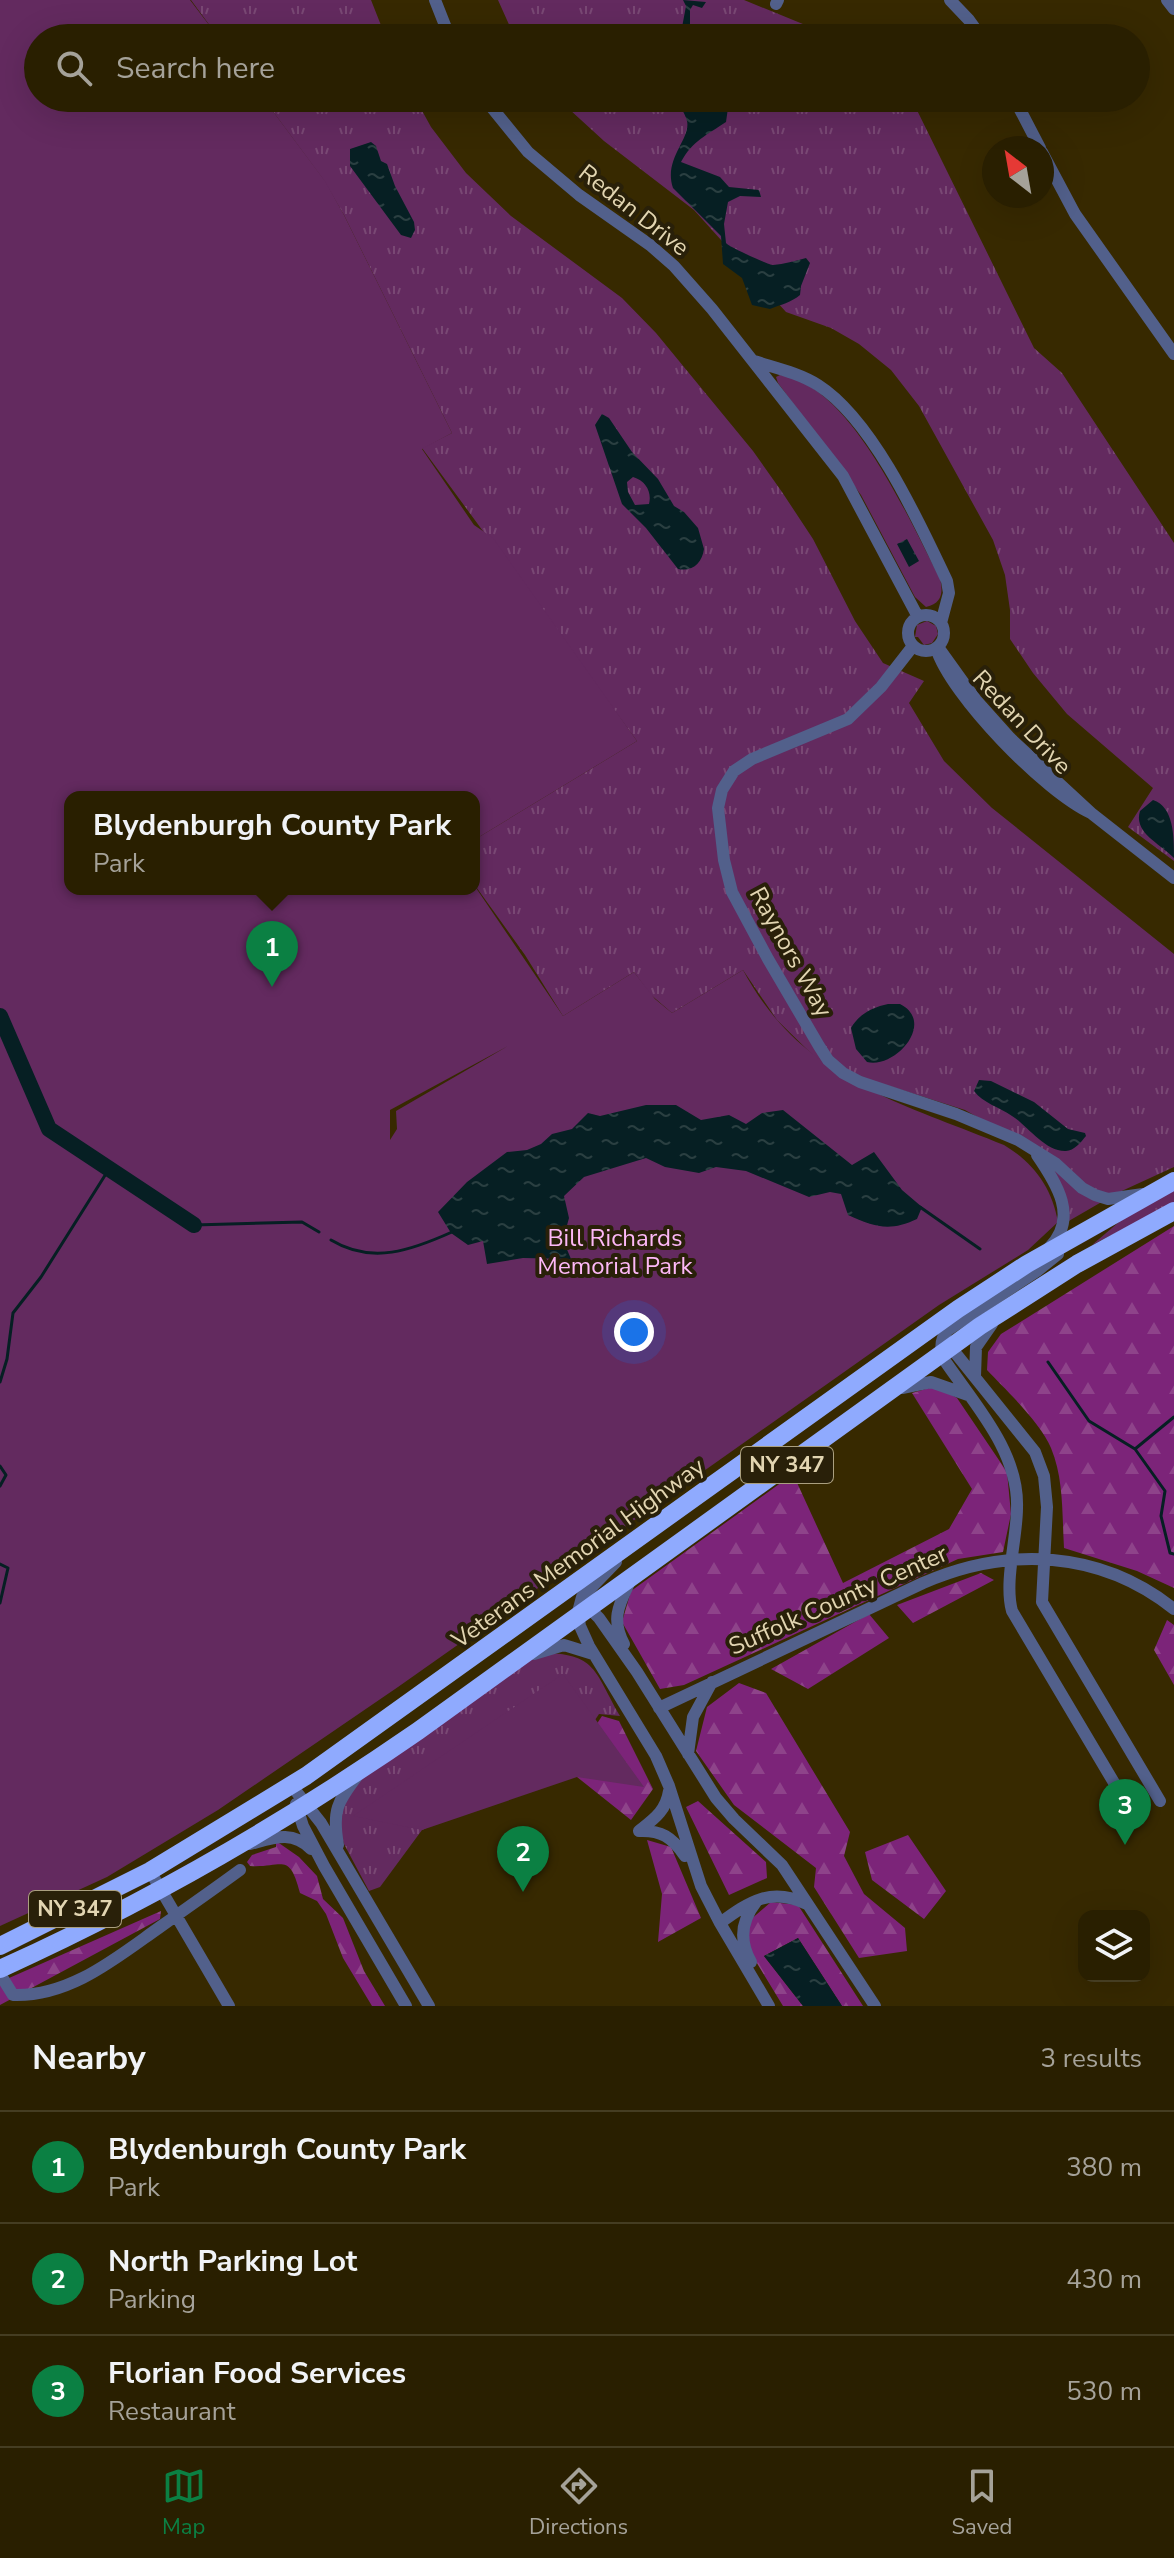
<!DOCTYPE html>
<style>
:root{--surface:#291f00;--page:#31270a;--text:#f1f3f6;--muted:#a5a299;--line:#453d22;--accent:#0b8043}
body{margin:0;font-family:"Nunito Sans",sans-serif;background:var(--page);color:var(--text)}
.controls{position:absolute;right:24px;bottom:24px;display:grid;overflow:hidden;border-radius:16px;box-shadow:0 8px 32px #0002}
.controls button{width:72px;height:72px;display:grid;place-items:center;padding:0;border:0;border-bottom:2px solid var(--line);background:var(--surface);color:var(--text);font:40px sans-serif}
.compass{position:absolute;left:982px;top:136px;width:72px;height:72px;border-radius:50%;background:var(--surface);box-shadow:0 8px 32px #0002;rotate:329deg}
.you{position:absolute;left:634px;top:1332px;width:28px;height:28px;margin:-20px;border:6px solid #fff;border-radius:50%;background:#1a73e8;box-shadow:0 0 0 12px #1a73e833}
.badge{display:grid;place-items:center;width:52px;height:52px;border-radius:50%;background:var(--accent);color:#fff;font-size:26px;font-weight:700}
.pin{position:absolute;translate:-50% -66px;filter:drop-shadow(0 2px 4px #0008)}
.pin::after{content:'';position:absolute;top:42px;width:28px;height:24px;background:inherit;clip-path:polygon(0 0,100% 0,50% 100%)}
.popup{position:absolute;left:64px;top:791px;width:416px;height:104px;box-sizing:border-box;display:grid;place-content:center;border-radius:16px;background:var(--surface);filter:drop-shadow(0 2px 6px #0005);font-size:26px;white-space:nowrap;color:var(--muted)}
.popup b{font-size:30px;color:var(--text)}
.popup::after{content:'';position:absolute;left:50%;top:100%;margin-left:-16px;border:16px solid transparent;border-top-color:var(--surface)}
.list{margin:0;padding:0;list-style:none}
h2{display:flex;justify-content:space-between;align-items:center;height:104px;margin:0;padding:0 32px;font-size:34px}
h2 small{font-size:26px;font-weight:400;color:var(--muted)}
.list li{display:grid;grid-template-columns:52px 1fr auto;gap:24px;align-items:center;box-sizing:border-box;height:112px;padding:0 32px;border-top:2px solid var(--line)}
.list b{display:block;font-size:30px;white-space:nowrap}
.list p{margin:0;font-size:26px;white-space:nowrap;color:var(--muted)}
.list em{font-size:26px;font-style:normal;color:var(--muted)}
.icon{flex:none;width:44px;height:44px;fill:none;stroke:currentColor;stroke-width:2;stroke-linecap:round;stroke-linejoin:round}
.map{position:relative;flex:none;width:1174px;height:2006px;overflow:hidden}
.search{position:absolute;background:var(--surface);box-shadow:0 8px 32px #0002;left:24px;right:24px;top:24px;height:88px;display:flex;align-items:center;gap:20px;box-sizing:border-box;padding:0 28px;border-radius:44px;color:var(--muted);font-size:30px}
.sheet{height:440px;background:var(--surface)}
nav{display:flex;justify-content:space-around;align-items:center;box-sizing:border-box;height:112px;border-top:2px solid var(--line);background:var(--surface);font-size:22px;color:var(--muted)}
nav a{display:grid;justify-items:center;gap:4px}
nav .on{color:var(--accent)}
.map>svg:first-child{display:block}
.grass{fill:url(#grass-tufts)}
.forest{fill:url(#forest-firs)}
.green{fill:#632a5f;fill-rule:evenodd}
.water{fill:url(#water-ripples);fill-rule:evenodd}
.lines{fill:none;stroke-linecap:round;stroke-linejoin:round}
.stream{stroke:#061f23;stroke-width:3}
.river{stroke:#061f23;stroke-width:16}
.minor{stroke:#52608b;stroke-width:12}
.highway{stroke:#8faafe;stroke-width:18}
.labels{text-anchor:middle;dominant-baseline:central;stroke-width:8;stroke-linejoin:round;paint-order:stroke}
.shield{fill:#292009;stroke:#aa9f7f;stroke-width:2}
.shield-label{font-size:22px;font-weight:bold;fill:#e2d5b1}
.street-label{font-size:24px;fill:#e2d5b1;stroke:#292009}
.park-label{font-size:24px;fill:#fdb8f7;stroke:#292009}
</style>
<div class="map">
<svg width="1174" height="2006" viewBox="0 0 1174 2006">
<defs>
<pattern id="grass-tufts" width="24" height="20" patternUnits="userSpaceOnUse" patternTransform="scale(2)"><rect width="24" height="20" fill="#632a5f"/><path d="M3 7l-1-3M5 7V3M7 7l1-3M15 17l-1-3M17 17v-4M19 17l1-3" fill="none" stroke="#794874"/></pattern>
<pattern id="forest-firs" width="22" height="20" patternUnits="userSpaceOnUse" patternTransform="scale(2)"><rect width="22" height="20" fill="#7c2479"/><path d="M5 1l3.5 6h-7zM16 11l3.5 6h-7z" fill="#8e438a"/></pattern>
<pattern id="water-ripples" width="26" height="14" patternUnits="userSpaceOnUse" patternTransform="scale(2)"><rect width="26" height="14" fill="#061f23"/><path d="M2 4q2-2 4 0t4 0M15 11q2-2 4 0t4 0" fill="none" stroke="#2a3f41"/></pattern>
</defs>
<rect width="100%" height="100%" fill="#372900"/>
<path class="grass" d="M191 0H371L386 38H219Z
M498 0H744L837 38H515Z
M263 98H415L431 127 466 173 511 216 622 298 656 333 753 451 782 492 813 539 855 621 883 663 924 681 909 703 944 761 992 808 1174 954V1167L1113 1195 1093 1191 1055 1162 965 1110 823 1065 777 1020 743 970 672 1013 650 994 634 972 563 1016 525 955 474 884V840L637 741 422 448 452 433 344 215 323 179Z
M557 98H911L1034 348 1062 373 1174 543V861L1128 827 1153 788 1067 714 1033 673 1010 639V610L1005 575 993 540 919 406 891 370 859 344 831 328 786 312 694 210 604 141Z
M927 621 936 626 938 634 932 643 924 645 918 637H915L917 625Z
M1049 1161 1105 1200 1067 1222Z
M1174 1187V1203L1092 1245 1119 1222Z
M540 1653C597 1653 594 1671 620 1716L599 1714 563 1768 530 1778 422 1830 380 1887 369 1891 344 1844 337 1820 356 1782Z"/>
<path class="forest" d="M1174 1226V1588L1137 1571 1064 1548C1062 1515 1064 1479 1051 1448 1041 1423 1006 1390 987 1370L988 1352 1001 1334Z
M936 1386 957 1398 1007 1472 1011 1514 1003 1552 958 1559 684 1685 660 1689 622 1622 631 1591 793 1474 843 1583 949 1529 972 1489 912 1393Z
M981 1573 994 1580 913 1623 897 1605Z
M869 1614 889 1638 808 1689 771 1669Z
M1167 1620 1174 1625V1685L1154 1650Z
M739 1683 766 1693 850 1832 844 1856 864 1894 905 1928 907 1951 859 1958 814 1887 816 1868 734 1805 696 1751 707 1707Z
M602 1716 619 1721 653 1789 631 1820 567 1769Z
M698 1801 766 1862 767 1878 729 1895 686 1807Z
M908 1835 946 1891 924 1919 872 1880 865 1852Z
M647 1840 671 1847 701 1918 658 1942 662 1894Z
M276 1841 299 1857 317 1876 323 1899 343 1918 364 1971 385 2006H372L343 1958 326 1914 317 1901 300 1893C289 1851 283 1868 250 1866L247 1862 252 1855 276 1847Z
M771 1902 798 1905 863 2006H842L798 1938 764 1956 803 2006H783L749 1950V1921Z
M161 1911 160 1919 0 2005V1982Z"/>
<path class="green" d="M0 0H190L219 38H38V98H263L325 181 344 215 452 433 422 449 474 525 493 538 637 741 474 840V797H70V889H474V885L563 1016 634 972 655 999 672 1013 743 970C801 1079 899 1102 1004 1145 1034 1163 1052 1188 1058 1222L1028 1250 939 1305 398 1687 218 1810 107 1877 0 1926ZM508 1046 396 1111 397 1129 390 1140V1110Z
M780 375C851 384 909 521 940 578 943 592 943 603 926 607L915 597 861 495 778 383 776 377Z
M563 1674 644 1787 577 1777 422 1830 353 1816Z"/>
<path class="water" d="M683 0 706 2 702 8 693 5 690 10V38H680L686 6Z
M675 98 695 101 701 108 717 104 728 108 726 122C707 135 692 141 681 162L720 177 729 187 759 190 761 197 740 196 728 202 724 224 726 243C729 247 769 265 773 265 784 264 795 261 806 258L810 263 801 286 800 295C792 302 780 305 770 309L752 305 742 278 723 264 721 236 673 188C663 159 691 139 687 121 685 113 679 105 675 98Z
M371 142 376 146 381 161 387 164 395 186 414 222 415 230 411 238 401 235 350 166V149Z
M602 414 609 418 632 452 658 479 674 506 684 512 698 528 704 549C702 563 693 572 678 569L646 528 622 504 595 425ZM633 477C646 481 652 492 649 504L635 505 628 492 627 482Z
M907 539 919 561 909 567 897 544Z
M1153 800C1174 807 1174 836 1174 858 1161 844 1133 833 1140 811Z
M888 1004H900C936 1022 896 1069 867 1062L856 1049 851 1028C859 1014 873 1007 888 1004Z
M979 1080 991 1081 1034 1102 1068 1129 1085 1133 1086 1136C1081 1142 1074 1151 1066 1151 1045 1152 1027 1125 1012 1116 999 1107 983 1103 974 1091Z
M646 1105H676L701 1120 729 1115 746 1124 762 1113 783 1110 852 1165 874 1152 902 1190 922 1207 917 1219C890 1232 874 1227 848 1215L841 1194 830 1192 809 1197 746 1171 716 1167 699 1173 665 1167 646 1158 584 1177 564 1196 569 1218 563 1240 571 1259 523 1258 487 1264 483 1241 468 1245 451 1233 438 1212 467 1182 507 1152 527 1150 541 1144 552 1134 572 1129 588 1113 600 1116Z
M798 1938 842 2006H803L764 1956Z"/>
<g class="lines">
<path class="stream" d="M920 1207 980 1249
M194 1225 302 1222 319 1232
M331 1240C372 1265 412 1250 452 1232
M1048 1362 1089 1421 1135 1449 1165 1491 1161 1516 1170 1553 1174 1554
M0 1382 7 1359 13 1313 41 1277 109 1169
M1135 1449 1174 1417
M0 1466 6 1475 0 1486
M0 1564 8 1568 0 1603"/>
<path class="river" d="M0 1016 49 1129 194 1225"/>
<path class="minor" d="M435 0 450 38
M950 0 969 20 982 38
M1167 0 1174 9
M776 4 778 0
M484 98 528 152 579 195 650 245 674 266 712 309 843 476 918 617
M1014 98 1040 148
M1042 152 1075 214 1174 354
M754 361C776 368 799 373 818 385 873 420 919 522 947 581L949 593 941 623
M908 633a18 18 0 1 1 36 0a18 18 0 1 1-36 0Z
M913 646 881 687 848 719 752 759 734 771 722 790 718 808 724 860 732 892 768 959 819 1046 828 1060 843 1073 860 1082 956 1114 1018 1140 1055 1163 1082 1188 1095 1195 1108 1199 1143 1194
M936 648C951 696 1045 792 1091 813L1010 738 976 700 938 647
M1091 813 1174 878
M1037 1155C1057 1184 1079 1218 1049 1248
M1058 1254 1037 1271 948 1330C939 1340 940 1350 945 1361 975 1405 1019 1452 1017 1508 1017 1538 1004 1582 1012 1611L1132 1813
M944 1344 957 1355 1035 1452 1044 1476 1047 1507 1042 1602 1160 1801
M975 1376 976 1347 992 1324
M902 1388 931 1382 968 1395
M616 1562 582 1597 578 1612 580 1626 589 1646 656 1756 669 1786 701 1886 720 1923 769 2006
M586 1605 599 1618 637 1672 716 1798 734 1819 782 1865 875 2006
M624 1644C610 1618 620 1603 631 1579
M534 1654 564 1645 593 1654
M659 1708 923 1583C1008 1546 1100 1550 1174 1609
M688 1754 693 1717 712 1682
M291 1785 321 1823 429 2006
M296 1804 303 1826 324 1866 406 2006
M639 1831C661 1830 672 1837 685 1856
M639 1831C654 1819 666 1811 669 1791
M250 1844C273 1838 292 1830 311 1849
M338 1845C332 1811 337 1802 358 1775
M150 1871 229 2006
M720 1923C750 1901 771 1887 807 1904
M751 1962C739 1941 741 1921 756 1902
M0 1974 13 1995C70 1997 116 1958 160 1927 187 1908 214 1889 240 1870"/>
<path class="highway" d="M0 1946 150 1871 306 1776 958 1309 1027 1264 1174 1181
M0 1969C148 1902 285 1823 418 1731L980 1326 1077 1264 1174 1211"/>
</g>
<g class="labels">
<g class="shield">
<rect x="741" y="1447" width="92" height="36" rx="6"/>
<rect x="29" y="1891" width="92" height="36" rx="6"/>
</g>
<g class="shield-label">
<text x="787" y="1465">NY 347</text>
<text x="75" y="1909">NY 347</text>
</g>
<g class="street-label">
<text transform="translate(634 210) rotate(38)">Redan Drive</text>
<text transform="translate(1022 722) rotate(47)">Redan Drive</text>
<text transform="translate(791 952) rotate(61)">Raynors Way</text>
<text transform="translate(578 1553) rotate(-36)">Veterans Memorial Highway</text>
<text transform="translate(838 1600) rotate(-24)">Suffolk County Center</text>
</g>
<g class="park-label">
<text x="615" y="1238">Bill Richards<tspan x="615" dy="28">Memorial Park</tspan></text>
</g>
</g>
</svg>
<div class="controls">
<button><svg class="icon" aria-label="layers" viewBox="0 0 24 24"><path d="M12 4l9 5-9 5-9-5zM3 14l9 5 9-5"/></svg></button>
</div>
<svg class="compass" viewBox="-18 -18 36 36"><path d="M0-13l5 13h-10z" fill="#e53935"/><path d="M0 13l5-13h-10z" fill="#a5a299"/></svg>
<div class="you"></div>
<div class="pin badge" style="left:272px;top:987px">1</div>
<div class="popup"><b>Blydenburgh County Park</b>Park</div>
<div class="pin badge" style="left:523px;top:1892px">2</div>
<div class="pin badge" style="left:1125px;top:1845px">3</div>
<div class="search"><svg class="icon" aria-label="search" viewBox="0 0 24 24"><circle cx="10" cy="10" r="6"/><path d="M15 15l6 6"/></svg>Search here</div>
</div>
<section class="sheet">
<h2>Nearby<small>3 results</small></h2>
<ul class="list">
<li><span class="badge">1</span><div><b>Blydenburgh County Park</b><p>Park</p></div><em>380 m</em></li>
<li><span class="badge">2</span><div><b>North Parking Lot</b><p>Parking</p></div><em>430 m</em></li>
<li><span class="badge">3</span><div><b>Florian Food Services</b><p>Restaurant</p></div><em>530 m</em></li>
</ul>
</section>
<nav>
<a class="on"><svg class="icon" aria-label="map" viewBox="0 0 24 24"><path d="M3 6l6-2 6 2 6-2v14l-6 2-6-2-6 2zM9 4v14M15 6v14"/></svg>Map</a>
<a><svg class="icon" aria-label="directions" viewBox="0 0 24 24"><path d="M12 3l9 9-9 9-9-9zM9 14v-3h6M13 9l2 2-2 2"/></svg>Directions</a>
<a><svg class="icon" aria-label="saved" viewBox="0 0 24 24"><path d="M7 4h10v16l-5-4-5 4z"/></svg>Saved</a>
</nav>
